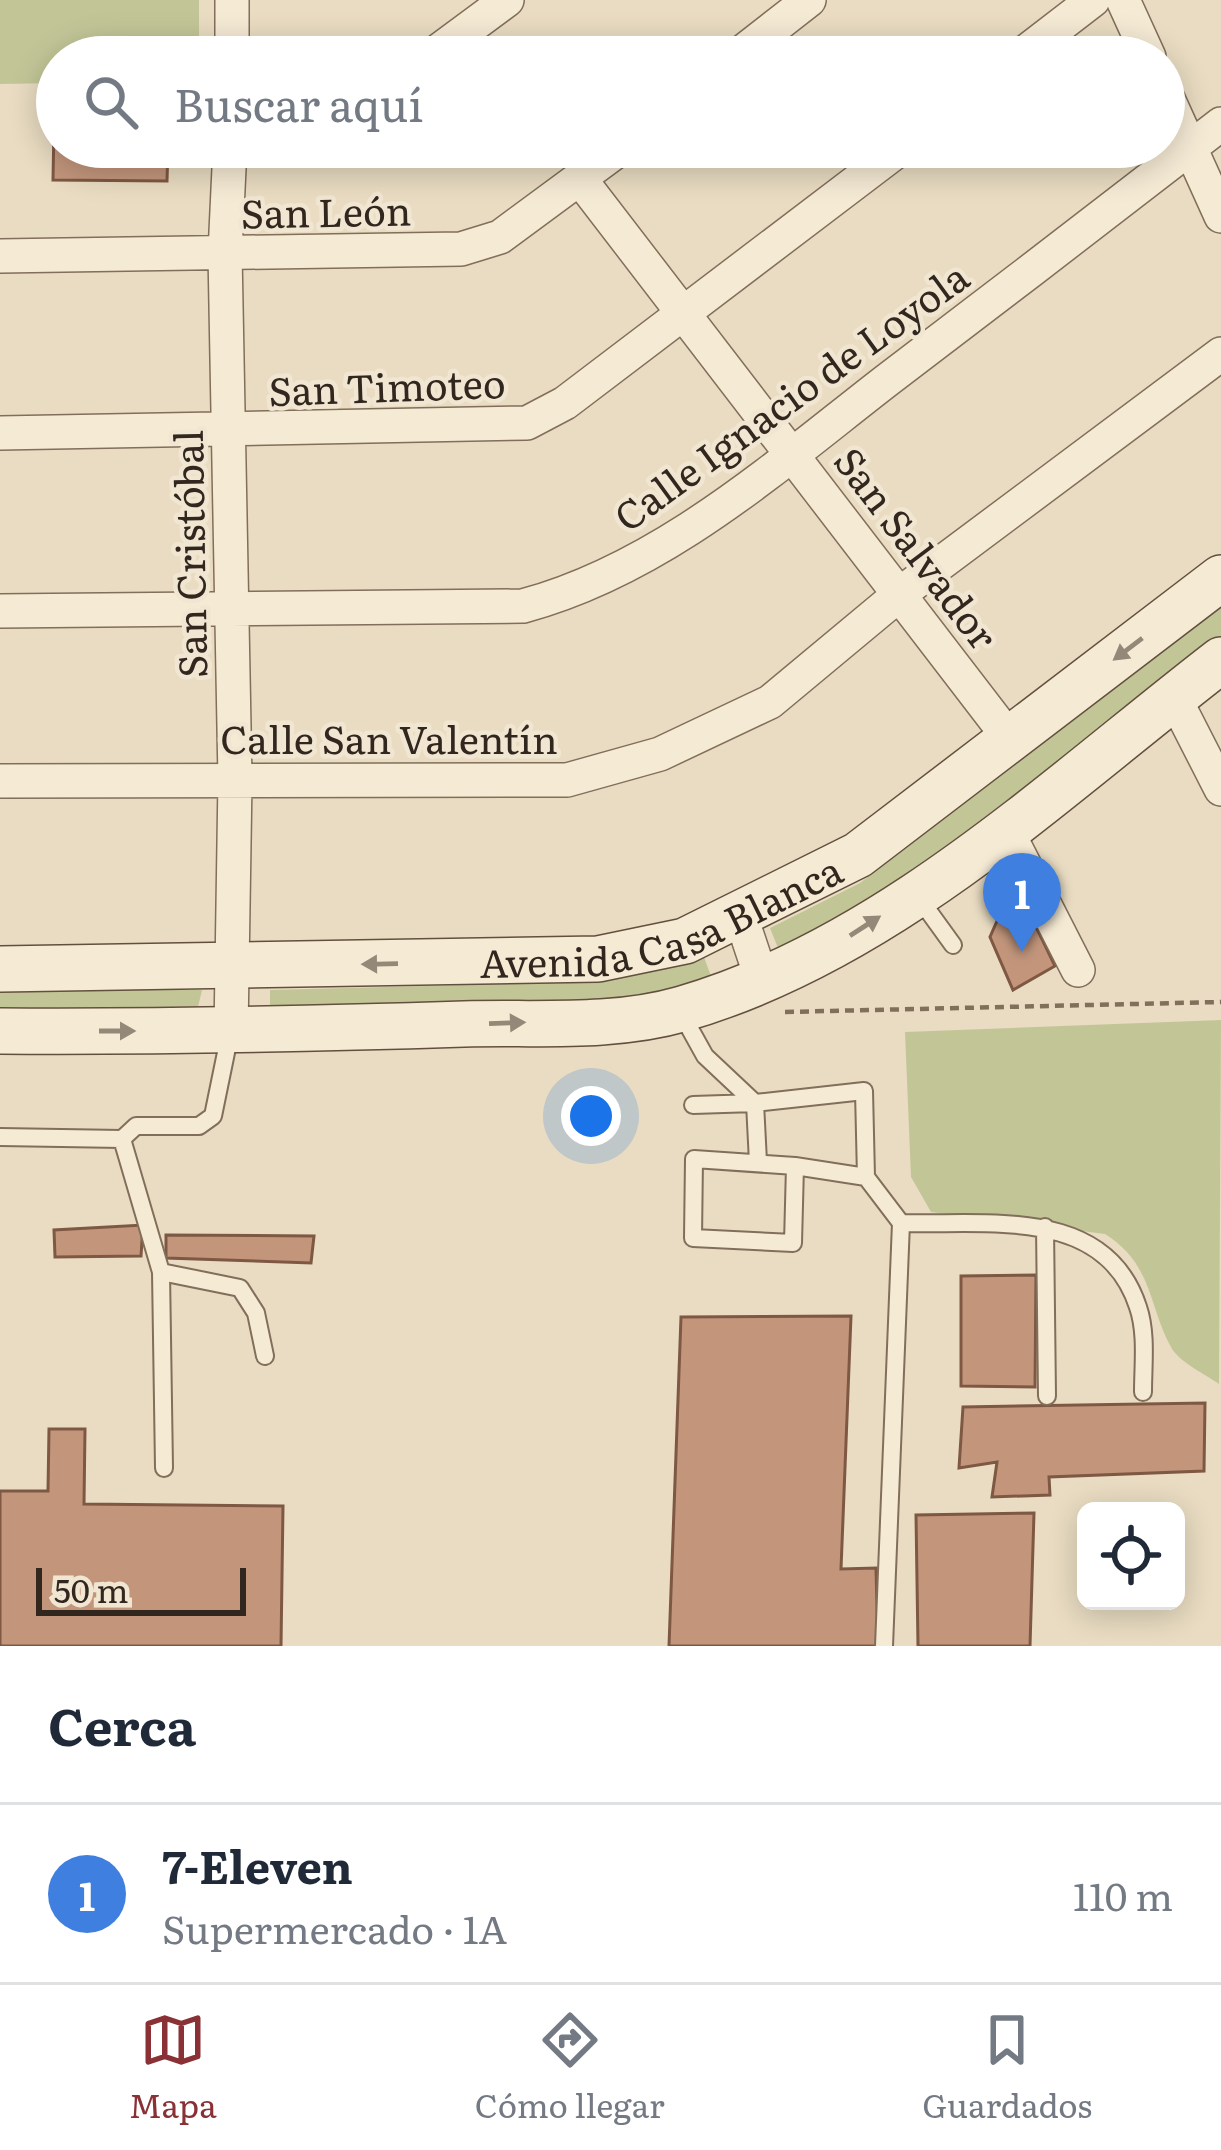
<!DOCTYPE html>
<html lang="es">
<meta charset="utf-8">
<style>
:root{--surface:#fff;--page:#f6f6f7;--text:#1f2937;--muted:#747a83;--line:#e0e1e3;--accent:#8a3136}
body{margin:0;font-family:Literata,serif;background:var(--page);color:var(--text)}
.controls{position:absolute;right:36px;bottom:36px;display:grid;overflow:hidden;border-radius:18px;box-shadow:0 6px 30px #0003}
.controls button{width:108px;height:108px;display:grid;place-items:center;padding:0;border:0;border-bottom:3px solid var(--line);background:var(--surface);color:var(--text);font:60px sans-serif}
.scale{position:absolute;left:36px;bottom:30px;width:210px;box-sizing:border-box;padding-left:12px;border:6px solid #32271e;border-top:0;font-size:33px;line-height:42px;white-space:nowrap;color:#32271e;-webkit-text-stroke:9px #f1e6d1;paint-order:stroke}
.you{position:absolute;left:591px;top:1116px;width:42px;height:42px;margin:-30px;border:9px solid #fff;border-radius:50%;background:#1a73e8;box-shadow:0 0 0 18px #1a73e833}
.badge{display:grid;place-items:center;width:78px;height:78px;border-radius:50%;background:var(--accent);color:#fff;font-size:39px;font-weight:700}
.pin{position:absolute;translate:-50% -99px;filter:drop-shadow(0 3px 6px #0008)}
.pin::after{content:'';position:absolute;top:63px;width:42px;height:36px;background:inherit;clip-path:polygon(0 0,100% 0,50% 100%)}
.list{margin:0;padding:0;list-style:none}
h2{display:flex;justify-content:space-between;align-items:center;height:156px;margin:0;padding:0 48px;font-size:51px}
h2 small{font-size:39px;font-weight:400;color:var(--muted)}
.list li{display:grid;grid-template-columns:78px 1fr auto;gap:36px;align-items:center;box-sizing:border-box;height:180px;padding:0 48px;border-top:3px solid var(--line)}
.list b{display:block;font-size:45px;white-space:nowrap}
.list p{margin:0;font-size:39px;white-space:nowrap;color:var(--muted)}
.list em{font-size:39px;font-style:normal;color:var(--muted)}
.icon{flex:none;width:66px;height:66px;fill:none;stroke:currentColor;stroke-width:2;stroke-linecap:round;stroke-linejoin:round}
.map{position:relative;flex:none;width:1221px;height:1646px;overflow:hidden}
.search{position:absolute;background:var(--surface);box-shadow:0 6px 30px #0003;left:36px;right:36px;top:36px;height:132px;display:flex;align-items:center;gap:30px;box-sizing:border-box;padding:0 42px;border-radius:66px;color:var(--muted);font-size:45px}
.sheet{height:336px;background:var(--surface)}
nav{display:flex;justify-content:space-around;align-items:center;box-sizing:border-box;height:168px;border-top:3px solid var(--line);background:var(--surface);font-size:33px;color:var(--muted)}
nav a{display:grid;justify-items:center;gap:6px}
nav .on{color:var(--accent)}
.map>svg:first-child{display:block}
.green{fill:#c2c697}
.building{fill:#c3967c;stroke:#7e5843;stroke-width:3}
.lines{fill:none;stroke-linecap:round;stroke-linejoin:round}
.lane-casing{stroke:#816e5b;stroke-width:20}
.street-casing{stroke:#816e5b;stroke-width:36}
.secondary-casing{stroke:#634f3e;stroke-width:48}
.path{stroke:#816e5b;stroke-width:4.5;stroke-dasharray:9 6;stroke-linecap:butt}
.lane{stroke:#f5ead4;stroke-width:16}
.street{stroke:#f5ead4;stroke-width:33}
.secondary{stroke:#f5ead4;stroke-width:45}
.oneway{fill:#948879}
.labels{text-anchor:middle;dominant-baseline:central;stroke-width:9;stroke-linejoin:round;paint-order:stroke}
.street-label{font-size:39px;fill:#32271e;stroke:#f1e6d1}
</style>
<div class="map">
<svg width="1221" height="1646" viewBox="0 0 1221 1646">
<rect width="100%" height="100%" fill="#e9dcc2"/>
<path class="green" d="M0 0H199V57H57V83L0 84Z
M1221 606V642L905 884 780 953 770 928 860 883Z
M704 957 712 979 612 1004 270 1011V990L579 982Z
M0 990H202L198 1007 0 1008Z
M1221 1020 1219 1384C1205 1374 1181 1363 1172 1349 1148 1307 1154 1265 1105 1234L931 1212 911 1177 905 1032Z"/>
<path class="building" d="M54 125 57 147H168L167 181 53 180Z
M1025 904 1055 966 1013 990 990 937 997 921Z
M143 1225 141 1256 55 1257 54 1230Z
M166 1235 314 1236 311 1263 166 1258Z
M1036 1275 1035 1387 961 1386V1276Z
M851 1316 841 1569 876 1568 878 1646H669L681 1317Z
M1205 1403 1204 1471 1049 1477 1050 1495 992 1497 997 1462 959 1468 963 1407Z
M49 1429H85L84 1504 283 1506 281 1646H0V1491H48Z
M1034 1513 1030 1646H918L916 1515Z"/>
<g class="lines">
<defs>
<path id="lane" d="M919 898 953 945
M680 1011 705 1056 755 1103 864 1091 866 1177 901 1223C986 1226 1105 1205 1138 1307 1147 1333 1143 1365 1143 1392
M230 1033 213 1116 199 1126H136L122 1139 161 1272 240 1288 256 1313 265 1356
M693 1105 755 1103 758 1162
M0 1137 122 1139
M694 1159 795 1166 793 1243 693 1238Z
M795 1166 866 1177
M1045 1227 1047 1396
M161 1272 164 1468
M884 1646 901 1223"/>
<path id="street" d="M232 0V57
M1123 0 1149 57
M430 57 507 0
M736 57 809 0
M1019 57 1093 0
M1164 90 1221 216
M230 147 225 253 235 780 231 1032
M580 179 1010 739
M0 256 461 249 500 237 622 147
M0 433 527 423 565 403 902 147
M0 611 523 606C661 569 775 467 886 381 998 296 1110 210 1221 124
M1174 697 1221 789
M0 781 567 780 660 754 770 702 901 593 1221 354
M1005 827 1078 970
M741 917 762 980"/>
<g id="secondary">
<path id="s1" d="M0 969 598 959 685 941 858 855 1221 578"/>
<path d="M0 1031C155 1032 309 1029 464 1024 535 1022 613 1029 682 1009 887 950 1055 788 1221 660"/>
</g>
</defs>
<use href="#lane" class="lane-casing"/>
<use href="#street" class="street-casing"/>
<use href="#secondary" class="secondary-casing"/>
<path class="path" d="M785 1012 1221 1002"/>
<use href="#lane" class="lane"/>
<use href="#street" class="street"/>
<use href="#secondary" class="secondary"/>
</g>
<defs><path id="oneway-solid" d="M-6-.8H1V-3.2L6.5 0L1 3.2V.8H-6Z" transform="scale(3)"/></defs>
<g class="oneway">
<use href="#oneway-solid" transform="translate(1128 649) rotate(143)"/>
<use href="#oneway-solid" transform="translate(865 926) rotate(-33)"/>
<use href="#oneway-solid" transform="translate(380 964) rotate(179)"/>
<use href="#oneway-solid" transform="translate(507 1023) rotate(-2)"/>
<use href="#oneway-solid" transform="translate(117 1031)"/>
</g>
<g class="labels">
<g class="street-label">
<text transform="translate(326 210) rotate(-1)">San León</text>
<text transform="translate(387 385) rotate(-2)">San Timoteo</text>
<text transform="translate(790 395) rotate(-36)">Calle Ignacio de Loyola</text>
<text transform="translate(918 547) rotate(53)">San Salvador</text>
<text transform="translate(188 554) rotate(-91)">San Cristóbal</text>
<text x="389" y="737">Calle San Valentín</text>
<text stroke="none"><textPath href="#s1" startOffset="669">Avenida Casa Blanca</textPath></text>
</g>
</g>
</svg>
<div class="controls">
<button><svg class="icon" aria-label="locate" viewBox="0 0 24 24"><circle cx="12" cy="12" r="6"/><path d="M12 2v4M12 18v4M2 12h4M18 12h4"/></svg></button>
</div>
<div class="scale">50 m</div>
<div class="you"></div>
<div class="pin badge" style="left:1022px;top:952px;background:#3f7fe0">1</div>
<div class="search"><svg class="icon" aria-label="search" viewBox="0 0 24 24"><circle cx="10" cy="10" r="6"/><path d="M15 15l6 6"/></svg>Buscar aquí</div>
</div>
<section class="sheet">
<h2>Cerca<small></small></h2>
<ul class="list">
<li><span class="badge" style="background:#3f7fe0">1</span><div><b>7-Eleven</b><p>Supermercado · 1A</p></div><em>110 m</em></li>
</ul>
</section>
<nav>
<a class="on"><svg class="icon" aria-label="map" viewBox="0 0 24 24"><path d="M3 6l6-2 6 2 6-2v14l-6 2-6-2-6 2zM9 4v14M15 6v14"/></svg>Mapa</a>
<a><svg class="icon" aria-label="directions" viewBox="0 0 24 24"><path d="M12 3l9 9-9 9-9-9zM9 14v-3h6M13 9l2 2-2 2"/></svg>Cómo llegar</a>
<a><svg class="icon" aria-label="saved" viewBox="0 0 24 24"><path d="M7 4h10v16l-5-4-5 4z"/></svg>Guardados</a>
</nav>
